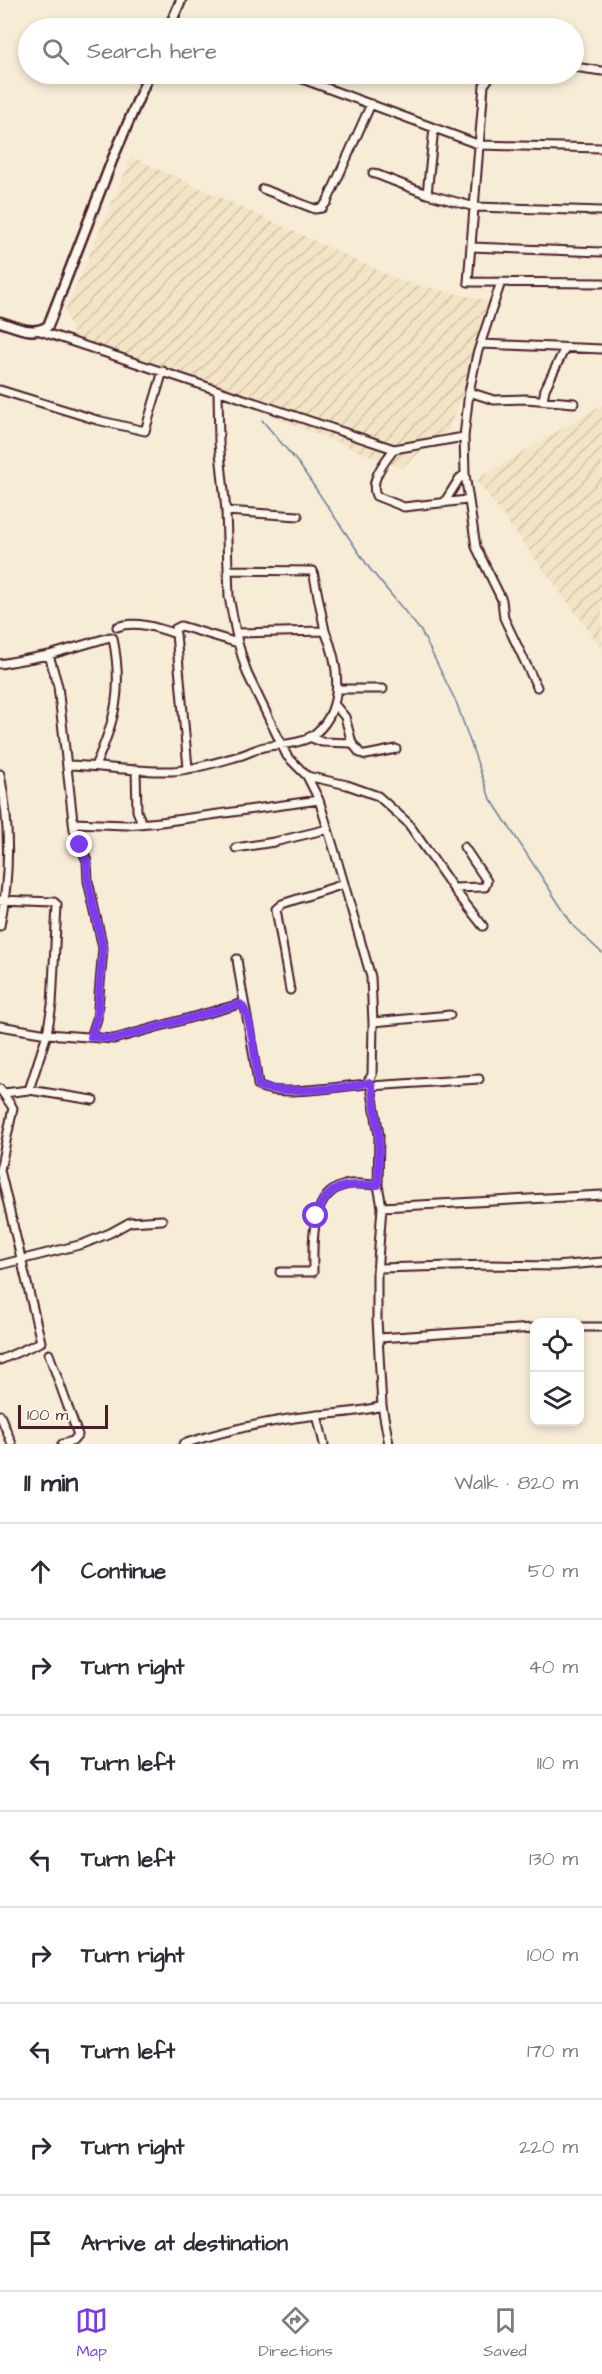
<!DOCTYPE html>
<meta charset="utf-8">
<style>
:root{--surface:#fff;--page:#f7f7f7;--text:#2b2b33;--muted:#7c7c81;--line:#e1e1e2;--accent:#7c3aed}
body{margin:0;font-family:"Architects Daughter",sans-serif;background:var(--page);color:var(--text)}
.controls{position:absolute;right:18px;bottom:18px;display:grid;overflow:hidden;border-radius:12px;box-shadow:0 3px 9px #0003}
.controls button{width:54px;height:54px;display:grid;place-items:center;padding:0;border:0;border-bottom:2px solid var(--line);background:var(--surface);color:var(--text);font:30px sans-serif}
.scale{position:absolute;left:18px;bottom:15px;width:90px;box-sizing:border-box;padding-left:6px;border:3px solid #4a1f2b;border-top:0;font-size:16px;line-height:21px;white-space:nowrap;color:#4a1f2b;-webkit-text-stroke:4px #fbf7ec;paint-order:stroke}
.stop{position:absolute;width:18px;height:18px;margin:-14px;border:4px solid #7c3aed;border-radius:50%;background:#fff}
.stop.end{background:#7c3aed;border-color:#fff;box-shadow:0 2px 6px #0008}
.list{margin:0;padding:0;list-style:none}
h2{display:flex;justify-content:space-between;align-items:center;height:78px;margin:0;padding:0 24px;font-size:26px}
h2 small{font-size:20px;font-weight:400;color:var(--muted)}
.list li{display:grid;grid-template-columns:39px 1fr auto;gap:18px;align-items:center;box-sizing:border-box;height:96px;padding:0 24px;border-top:2px solid var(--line)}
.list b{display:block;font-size:22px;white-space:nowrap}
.list em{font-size:20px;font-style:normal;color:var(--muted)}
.icon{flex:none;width:33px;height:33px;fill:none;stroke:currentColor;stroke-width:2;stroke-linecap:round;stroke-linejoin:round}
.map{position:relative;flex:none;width:602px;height:1444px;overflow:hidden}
.search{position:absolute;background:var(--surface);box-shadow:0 3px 9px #0003;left:18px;right:18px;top:18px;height:66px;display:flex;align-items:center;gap:15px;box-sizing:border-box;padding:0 21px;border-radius:33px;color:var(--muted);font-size:22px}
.sheet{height:846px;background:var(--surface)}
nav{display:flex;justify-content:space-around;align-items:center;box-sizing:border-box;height:84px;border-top:2px solid var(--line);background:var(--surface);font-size:16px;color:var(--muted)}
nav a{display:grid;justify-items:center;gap:3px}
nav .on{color:var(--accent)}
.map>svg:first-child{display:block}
.industrial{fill:url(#industrial-furrows)}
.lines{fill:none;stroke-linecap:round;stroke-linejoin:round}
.stream{stroke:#6a8098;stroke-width:1.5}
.minor-casing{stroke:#4a1f2b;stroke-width:11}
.tertiary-casing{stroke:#4a1f2b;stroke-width:13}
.minor{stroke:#fbf7ec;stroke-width:7}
.tertiary{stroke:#fbf7ec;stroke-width:8}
.route{stroke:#7c3aed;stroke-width:8}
</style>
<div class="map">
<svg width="602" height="1444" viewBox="0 0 602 1444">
<defs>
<pattern id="industrial-furrows" width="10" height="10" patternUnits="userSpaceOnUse" patternTransform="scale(1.5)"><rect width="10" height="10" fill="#f4e4c6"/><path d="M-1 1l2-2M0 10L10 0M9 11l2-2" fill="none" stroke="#d3c3aa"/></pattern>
</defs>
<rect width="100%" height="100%" fill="#f7ecd6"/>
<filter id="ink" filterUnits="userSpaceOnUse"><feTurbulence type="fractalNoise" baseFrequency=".0167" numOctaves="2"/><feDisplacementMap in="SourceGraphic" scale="12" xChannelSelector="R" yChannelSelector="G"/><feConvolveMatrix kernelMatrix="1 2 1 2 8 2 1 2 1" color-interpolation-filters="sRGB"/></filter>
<g filter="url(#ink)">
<path class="industrial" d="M132 157 404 282 498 303 449 429 401 468 74 336 65 311Z
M602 405V648L476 480Z"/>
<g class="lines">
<path class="stream" d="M262 420 299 464 370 569 421 631 457 704 489 796 574 927 602 953"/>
<defs>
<path id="minor" d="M574 67 602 71
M289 74 480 145 602 148
M492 74 484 85 468 282 602 283
M373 173 427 194 475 207 602 211
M263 189 315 209 322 208 327 202 371 104
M427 194 434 128
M471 247 602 252
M501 282 477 354 469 392 494 400 526 399 574 403
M40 331 394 449 464 437
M481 344 602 349
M0 390 97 420 145 431 163 371
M218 392 219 443 226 511 229 597 238 643 247 673 287 756 307 776 319 800 334 849 371 977 373 1024 372 1075 366 1084C344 1086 272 1098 258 1085 253 1043 243 1002 237 959
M469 392 464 437 465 474 476 547 502 600 504 618 537 687
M543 400 545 389 565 348
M394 449C385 462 369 479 376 496L404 507 467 500
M444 503 459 479 465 474
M226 511 298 516
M228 570 313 571 325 631
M117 627C135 620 159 628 176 634L188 768
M175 633V629L181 626 238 643
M49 655 58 686 74 830 87 861 88 881 103 948 97 1019 91 1037
M0 664 49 655 110 637 113 638C123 689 116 719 95 766
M337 689H383
M335 705 345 717 352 743 360 753 366 755 396 749
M309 737 322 742 352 743
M67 765C102 766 137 772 172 771 193 770 218 762 239 756 247 754 255 749 264 747 278 744 296 745 309 738 346 714 340 666 325 631L237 633
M136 769 137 811 142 823
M0 774C10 824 10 876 0 926
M307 776 347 785 378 796 408 823 453 888 483 926
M73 823 126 825 161 822 319 800
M236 848 274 842 328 829
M453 888 485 887 487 881 464 847
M0 900 54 902 57 905 52 1005 47 1034 29 1090
M290 990 276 909 282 904 344 884
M373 1022 450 1015
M0 1026 47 1034 114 1039 240 1004 244 1005
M370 1084 371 1086 479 1079
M371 1086 379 1135 378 1185 382 1207 377 1273V1319L382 1406 389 1444
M0 1089 13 1108 0 1170 41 1342 0 1360
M4 1093 29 1090 93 1100
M382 1207 602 1195
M0 1265 83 1244 110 1233 130 1222 162 1220
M379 1268 489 1265 556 1266 602 1262
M280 1272H313C313 1244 309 1194 345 1185 354 1182 368 1185 378 1185
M580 1327H602
M379 1338 534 1328
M49 1354 78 1435 73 1441 62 1444
M0 1415 12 1444
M317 1415 324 1444
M183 1444C227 1430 273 1420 318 1415 340 1413 361 1412 382 1406"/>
<path id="tertiary" d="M169 28 181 0
M0 322C17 327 32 336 48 326L113 158 149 74"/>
</defs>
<use href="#minor" class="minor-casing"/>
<use href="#tertiary" class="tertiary-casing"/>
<use href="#minor" class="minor"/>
<use href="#tertiary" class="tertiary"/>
</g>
</g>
<g class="lines" filter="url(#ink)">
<path class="route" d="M80 845 87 861 88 881 103 948 97 1018 91 1037 114 1039 240 1004C252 1011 256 1069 258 1085 269 1095 355 1089 369 1082L372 1086 379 1135 378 1185C346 1185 328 1182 316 1216"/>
</g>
</svg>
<div class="controls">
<button><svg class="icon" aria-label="locate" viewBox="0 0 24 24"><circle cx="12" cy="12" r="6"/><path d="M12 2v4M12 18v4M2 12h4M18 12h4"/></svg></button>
<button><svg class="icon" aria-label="layers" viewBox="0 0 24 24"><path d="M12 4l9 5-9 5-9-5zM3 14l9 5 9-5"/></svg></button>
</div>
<div class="scale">100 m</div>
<div class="stop" style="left:316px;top:1216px"></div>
<div class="stop end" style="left:80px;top:845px"></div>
<div class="search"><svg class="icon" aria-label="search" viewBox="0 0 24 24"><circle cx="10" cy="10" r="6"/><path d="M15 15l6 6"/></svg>Search here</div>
</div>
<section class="sheet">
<h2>11 min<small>Walk · 820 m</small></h2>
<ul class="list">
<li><svg class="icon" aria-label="ahead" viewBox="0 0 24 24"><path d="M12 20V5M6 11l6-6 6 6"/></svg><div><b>Continue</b></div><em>50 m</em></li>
<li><svg class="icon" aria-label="right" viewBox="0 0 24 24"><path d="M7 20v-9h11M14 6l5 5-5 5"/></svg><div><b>Turn right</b></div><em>40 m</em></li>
<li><svg class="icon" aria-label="left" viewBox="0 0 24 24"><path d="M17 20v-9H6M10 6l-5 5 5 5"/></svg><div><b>Turn left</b></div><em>110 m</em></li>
<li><svg class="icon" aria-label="left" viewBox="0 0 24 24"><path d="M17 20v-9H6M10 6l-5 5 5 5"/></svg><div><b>Turn left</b></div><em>130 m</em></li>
<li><svg class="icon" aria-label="right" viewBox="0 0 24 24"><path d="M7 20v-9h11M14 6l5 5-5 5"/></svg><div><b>Turn right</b></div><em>100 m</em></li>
<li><svg class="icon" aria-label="left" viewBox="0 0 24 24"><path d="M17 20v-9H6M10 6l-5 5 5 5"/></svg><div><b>Turn left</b></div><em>170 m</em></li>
<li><svg class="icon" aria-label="right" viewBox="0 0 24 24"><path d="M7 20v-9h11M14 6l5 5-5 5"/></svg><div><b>Turn right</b></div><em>220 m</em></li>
<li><svg class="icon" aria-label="arrive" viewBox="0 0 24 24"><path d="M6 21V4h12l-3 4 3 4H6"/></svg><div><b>Arrive at destination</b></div></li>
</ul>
</section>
<nav>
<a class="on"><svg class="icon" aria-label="map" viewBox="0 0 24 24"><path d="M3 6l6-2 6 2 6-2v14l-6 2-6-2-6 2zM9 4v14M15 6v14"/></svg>Map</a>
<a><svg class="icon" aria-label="directions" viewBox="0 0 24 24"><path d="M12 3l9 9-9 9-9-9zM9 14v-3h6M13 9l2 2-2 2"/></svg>Directions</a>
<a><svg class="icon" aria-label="saved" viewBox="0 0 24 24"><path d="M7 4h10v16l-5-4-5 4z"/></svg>Saved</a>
</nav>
